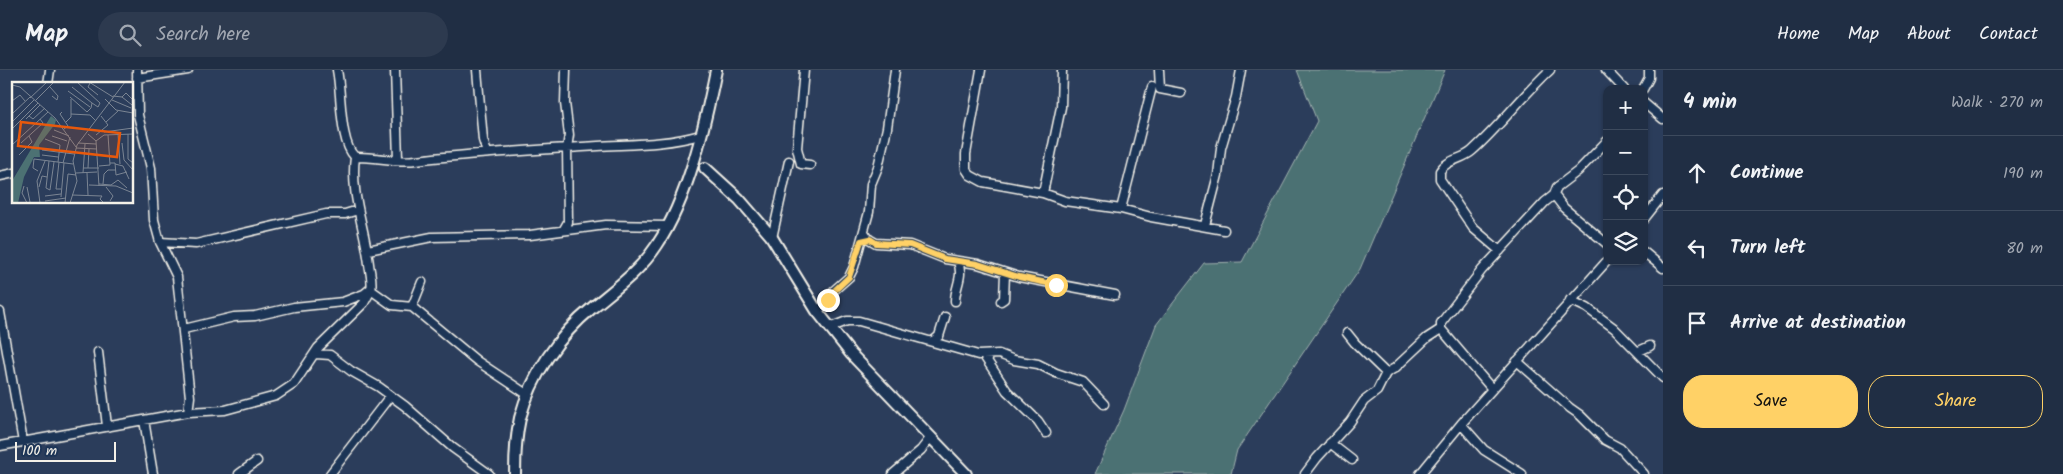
<!DOCTYPE html>
<meta charset="utf-8">
<style>
:root{--surface:#202e44;--page:#2d3a4f;--text:#f1f3f6;--muted:#a2a8b2;--line:#3d4a5d;--accent:#ffd166}
body{margin:0;font-family:Kalam,sans-serif;background:var(--page);color:var(--text)}
.controls{position:absolute;right:15px;top:15px;display:grid;overflow:hidden;border-radius:10px;box-shadow:0 1px 4px #0004}
.controls button{width:45px;height:45px;display:grid;place-items:center;padding:0;border:0;border-bottom:1px solid var(--line);background:var(--surface);color:var(--text);font:25px sans-serif}
.scale{position:absolute;left:15px;bottom:12px;width:101px;box-sizing:border-box;padding-left:5px;border:2px solid #f4f1e8;border-top:0;font-size:14px;line-height:18px;white-space:nowrap;color:#f4f1e8;-webkit-text-stroke:4px #1d3557;paint-order:stroke}
.stop{position:absolute;width:15px;height:15px;margin:-11px;border:4px solid #ffd166;border-radius:50%;background:#fff}
.stop.end{background:#ffd166;border-color:#fff;box-shadow:0 1px 5px #0008}
.list{margin:0;padding:0;list-style:none}
h2{display:flex;justify-content:space-between;align-items:center;height:65px;margin:0;padding:0 20px;font-size:21px}
h2 small{font-size:16px;font-weight:400;color:var(--muted)}
.list li{display:grid;grid-template-columns:32px 1fr auto;gap:15px;align-items:center;box-sizing:border-box;height:75px;padding:0 20px;border-top:1px solid var(--line)}
.list b{display:block;font-size:19px;white-space:nowrap}
.list em{font-size:16px;font-style:normal;color:var(--muted)}
.actions{display:flex;gap:10px;padding:15px 20px}
.actions a{flex:1;padding:11px 0;border:1px solid var(--accent);border-radius:20px;text-align:center;font-size:18px;color:var(--accent)}
.actions .main{background:var(--accent);color:#111}
.icon{flex:none;width:28px;height:28px;fill:none;stroke:currentColor;stroke-width:2;stroke-linecap:round;stroke-linejoin:round}
.map{position:relative;flex:none;width:1663px;height:404px;overflow:hidden}
header{display:flex;align-items:center;gap:30px;box-sizing:border-box;height:70px;padding:0 25px;background:var(--surface);border-bottom:1px solid var(--line)}
header strong{font-size:24px}
nav{display:flex;gap:28px;margin-inline-start:auto;font-size:18px}
.search{width:350px;height:45px;background:var(--page);display:flex;align-items:center;gap:12px;box-sizing:border-box;padding:0 18px;border-radius:28px;color:var(--muted);font-size:19px}
main{display:flex}
aside{flex:1;background:var(--surface)}
.map>svg:first-child{display:block}
.green{fill:#4c7173;stroke:#a0b1ae}
.lines{fill:none;stroke-linecap:round;stroke-linejoin:round}
.street-casing{stroke:#f4f1e8;stroke-width:11}
.secondary-casing{stroke:#f4f1e8;stroke-width:14}
.street{stroke:#1d3557;stroke-width:8}
.secondary{stroke:#1d3557;stroke-width:10}
.route{stroke:#ffd166;stroke-width:6}
.inset-road{fill:none;stroke:#7b8593;stroke-width:1}
.view{fill:#e8590c;fill-opacity:0.15;stroke:#e8590c;stroke-width:2.5}
.inset-edge{fill:none;stroke:#f4f1e8;stroke-width:2.5}
</style>
<header>
<strong>Map</strong>
<div class="search"><svg class="icon" aria-label="search" viewBox="0 0 24 24"><circle cx="10" cy="10" r="6"/><path d="M15 15l6 6"/></svg>Search here</div>
<nav><a>Home</a><a>Map</a><a>About</a><a>Contact</a></nav>
</header>
<main>
<div class="map">
<svg width="1663" height="404" viewBox="0 0 1663 404">
<rect width="100%" height="100%" fill="#2b3d5b"/>
<filter id="ink" filterUnits="userSpaceOnUse"><feTurbulence type="fractalNoise" baseFrequency=".02" numOctaves="2"/><feDisplacementMap in="SourceGraphic" scale="10" xChannelSelector="R" yChannelSelector="G"/><feConvolveMatrix kernelMatrix="1 2 1 2 8 2 1 2 1" color-interpolation-filters="sRGB"/></filter>
<g filter="url(#ink)">
<path class="green" d="M1297 0H1445L1360 199 1237 380 1231 404H1095L1124 340 1156 255 1204 193 1242 192 1317 51Z"/>
<g class="lines">
<defs>
<path id="street" d="M137 0 138 45 151 98 154 150 160 172 177 207 190 327 188 342
M337 0C342 24 339 72 355 87 374 86 397 93 416 90 476 83 538 80 598 76 633 74 665 75 700 65
M395 0 398 89
M477 0 483 70 487 83
M804 0 797 78 801 94 810 95
M981 0 966 84V99L970 105 983 112 1043 123 1065 131 1121 139 1151 147 1224 160
M1159 0 1160 19 1181 23
M1606 0 1624 19
M137 8 188 0
M48 14 50 0
M1643 19 1649 8V0
M1644 33 1663 49
M355 87C350 124 365 158 369 194 370 203 373 211 371 220L392 235 412 237 477 291 528 325
M0 106 14 103
M1043 123 1061 37 1062 0
M1554 125 1564 138 1607 174
M1121 139 1152 17
M1644 149 1663 125
M1205 155 1218 105 1221 78 1236 27 1241 0
M564 159 568 152 567 78 569 65 565 33 566 0
M864 162 869 169 876 173 910 175 945 189 978 194 1019 207 1115 225
M772 168 789 91
M160 172 196 174 326 144H345L358 140
M368 180 432 167 530 165 606 155 668 156
M1500 181 1473 158 1440 109V101C1447 89 1462 90 1472 81 1500 56 1522 26 1550 0
M1644 182 1663 198
M1570 230 1587 238 1614 258 1663 308
M955 231C955 216 964 207 958 192
M1001 231 1004 229 1005 203
M412 237 422 212
M817 241 825 234 831 223 849 207 854 197 869 142 871 114 878 97 887 58 895 0
M0 242 23 372
M829 258 847 251H859L978 285 999 284 1014 290 1038 294 1056 303 1083 312 1104 334
M184 259 234 247 255 246 294 237 343 232 364 224 370 219
M1347 263 1355 273 1386 303
M933 271 939 266 945 247
M1639 281 1650 276
M98 282 107 356
M316 284 330 285 351 301 379 317 405 336 453 378 489 404
M984 286 1007 321 1038 351 1046 363
M1517 291 1570 338 1580 345 1605 370 1620 378 1644 404
M1492 319 1441 259V253L1482 200 1545 132 1554 125 1557 117 1578 101 1607 71
M144 350 153 404
M1461 354 1484 380 1522 404
M1330 373 1352 390
M0 376 188 342 225 340 276 326 294 314 318 278 364 233 371 220
M239 404 257 391
M330 404 390 326
M893 404 921 380 931 367
M1305 404 1317 388 1350 352 1364 331 1377 321 1386 303 1395 298 1427 268 1441 259
M1420 404 1461 354 1607 191"/>
<path id="secondary" d="M705 98 739 129 771 166 817 241 851 284 966 404
M515 404C515 385 516 366 520 348 531 306 559 265 592 238 615 219 640 201 657 175 688 129 705 55 716 0"/>
</defs>
<use href="#street" class="street-casing"/>
<use href="#secondary" class="secondary-casing"/>
<use href="#street" class="street"/>
<use href="#secondary" class="secondary"/>
</g>
</g>
<g class="lines" filter="url(#ink)">
<path class="route" d="M828 230 832 223 849 207 861 171 870 169 876 173 910 175 945 189 978 194 1019 207 1056 215"/>
</g>
<g transform="translate(12 12)">
<rect width="121" height="121" fill="#2b3d5b"/>
<path d="M39 34 44 38 43 42 27 63 28 75H22L12 95 6 121H0V99Z" fill="#4c7173"/>
<path class="inset-road" d="M65 0 88 21 86 25 80 21M77 0 101 15M78 1 76 5 86 13M0 3 8 5 43 36 64 65M38 5 46 14 45 18 40 14M56 9 78 25M101 14 110 15 120 23M58 15 75 30 79 26 80 21 60 5M110 15 114 11 121 18M18 16 35 0M93 17 104 28 121 31M100 18 119 26M0 19 8 13 13 19M23 19 42 0M50 30 48 32 56 44 52 47M0 32 18 15M59 32 78 33 84 39M17 34 21 37 33 26M14 37 28 23M0 40 22 18M54 40 59 35V17M94 40 106 29M0 47 26 21M42 48 57 54M92 50 121 46M76 52 84 59 87 104M106 52 108 82M116 52V77L121 81M84 53 96 43 89 34M40 54 55 59M33 57 48 63 46 80M84 59 92 53 121 52M9 61 31 41 28 37M66 61 84 62M110 61 112 78 121 88M0 63 36 30M64 66 85 67M30 68 62 72M7 73 20 60 17 54M30 73 46 75M37 79 34 106 38 108 42 80M47 80 44 107H49M51 81 58 55M98 81H103L104 93 115 90M103 82 111 84 117 97M87 84 98 83 96 53M71 86H87M76 86 77 67M26 89 21 86 22 77 61 82M64 91 85 90M71 91 73 62M75 91 76 113M87 102 99 103 106 98 115 106M91 102 92 92 96 88H104M77 103 104 104 121 111M12 104 10 111 15 121M15 105 18 120M27 105 30 94 35 95M94 105 101 114 98 119M60 113 90 114 88 117 92 121M33 114 49 112M49 115 52 81M33 119 54 116M28 121 25 99 33 79M53 121 56 92 64 93M58 121 65 99 61 79 65 63 113 0"/>
<path class="view" d="M9 40 108 51 105 75 6 64Z"/>
<rect width="121" height="121" class="inset-edge"/>
</g>
</svg>
<div class="controls">
<button>+</button>
<button>−</button>
<button><svg class="icon" aria-label="locate" viewBox="0 0 24 24"><circle cx="12" cy="12" r="6"/><path d="M12 2v4M12 18v4M2 12h4M18 12h4"/></svg></button>
<button><svg class="icon" aria-label="layers" viewBox="0 0 24 24"><path d="M12 4l9 5-9 5-9-5zM3 14l9 5 9-5"/></svg></button>
</div>
<div class="scale">100 m</div>
<div class="stop" style="left:1056px;top:215px"></div>
<div class="stop end" style="left:828px;top:230px"></div>
</div>
<aside>
<h2>4 min<small>Walk · 270 m</small></h2>
<ul class="list">
<li><svg class="icon" aria-label="ahead" viewBox="0 0 24 24"><path d="M12 20V5M6 11l6-6 6 6"/></svg><div><b>Continue</b></div><em>190 m</em></li>
<li><svg class="icon" aria-label="left" viewBox="0 0 24 24"><path d="M17 20v-9H6M10 6l-5 5 5 5"/></svg><div><b>Turn left</b></div><em>80 m</em></li>
<li><svg class="icon" aria-label="arrive" viewBox="0 0 24 24"><path d="M6 21V4h12l-3 4 3 4H6"/></svg><div><b>Arrive at destination</b></div></li>
</ul>
<div class="actions"><a class="main">Save</a><a>Share</a></div>
</aside>
</main>
